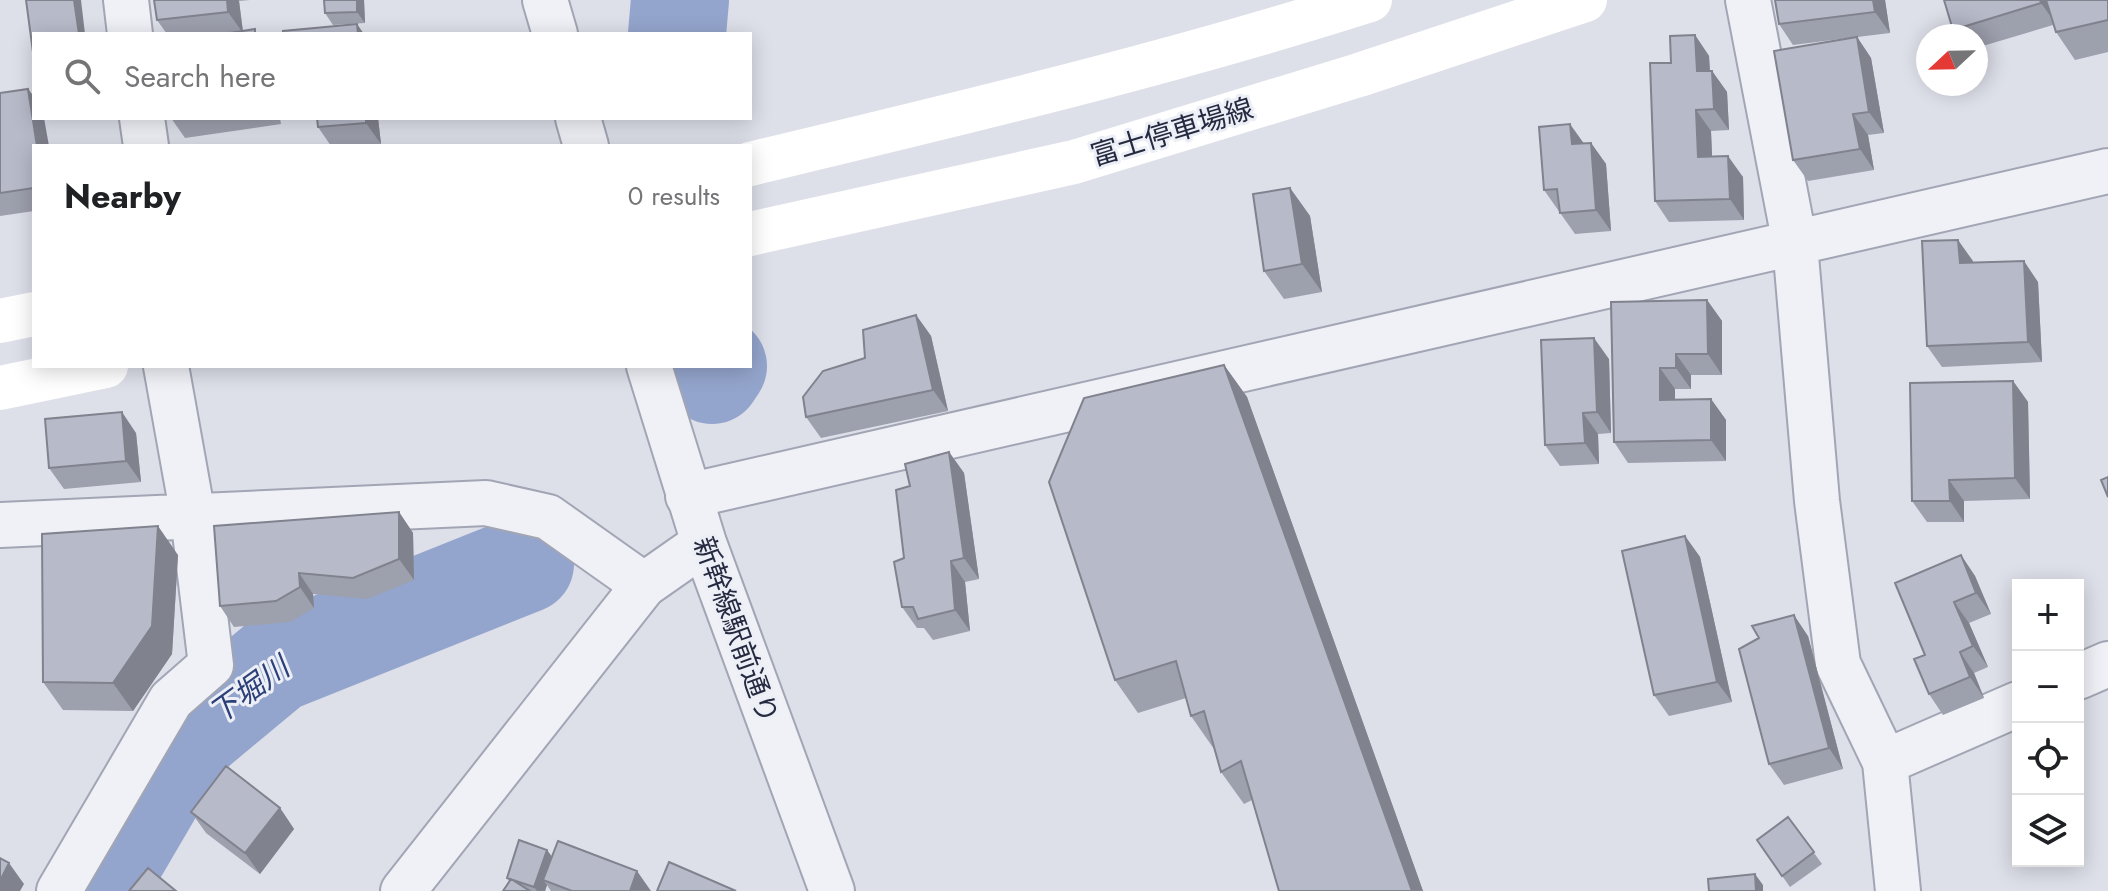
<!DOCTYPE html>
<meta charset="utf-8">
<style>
:root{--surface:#fff;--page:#f6f6f6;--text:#202124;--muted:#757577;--line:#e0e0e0}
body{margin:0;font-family:Jost,"Noto Sans JP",sans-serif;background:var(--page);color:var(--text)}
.controls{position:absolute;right:24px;bottom:24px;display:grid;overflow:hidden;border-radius:0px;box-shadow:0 4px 20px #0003}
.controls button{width:72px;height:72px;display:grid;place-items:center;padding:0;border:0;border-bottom:2px solid var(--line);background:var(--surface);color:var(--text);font:40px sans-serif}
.compass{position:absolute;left:1916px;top:24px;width:72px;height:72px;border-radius:50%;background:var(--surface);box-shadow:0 4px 20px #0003;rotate:248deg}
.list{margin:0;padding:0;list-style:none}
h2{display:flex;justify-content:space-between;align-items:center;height:104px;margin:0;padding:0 32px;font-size:34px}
h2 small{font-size:26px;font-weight:400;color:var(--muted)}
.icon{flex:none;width:44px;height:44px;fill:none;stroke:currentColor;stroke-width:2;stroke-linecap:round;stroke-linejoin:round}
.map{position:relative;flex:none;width:2108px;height:891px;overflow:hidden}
.search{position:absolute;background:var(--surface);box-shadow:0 4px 20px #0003;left:32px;top:32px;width:720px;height:88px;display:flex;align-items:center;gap:20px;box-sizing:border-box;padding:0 28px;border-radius:0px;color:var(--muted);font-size:30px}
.panel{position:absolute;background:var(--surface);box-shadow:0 4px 20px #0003;left:32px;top:144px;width:720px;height:224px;border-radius:0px}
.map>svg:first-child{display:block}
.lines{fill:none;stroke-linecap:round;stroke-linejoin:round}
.river{stroke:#94a5cd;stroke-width:98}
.minor-casing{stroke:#a2a5b3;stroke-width:48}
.tertiary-casing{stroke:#a2a5b3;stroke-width:48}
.minor{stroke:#f0f1f7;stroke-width:44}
.tertiary{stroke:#f0f1f7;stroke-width:44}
.secondary{stroke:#fff;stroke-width:44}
.wall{fill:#9da0ad}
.shaded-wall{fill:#80828d}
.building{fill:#b7bac9;stroke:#80828d;stroke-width:2}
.labels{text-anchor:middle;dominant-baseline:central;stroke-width:6;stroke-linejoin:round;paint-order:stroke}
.street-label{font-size:28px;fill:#252a41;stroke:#edeff6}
.water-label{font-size:30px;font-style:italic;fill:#2b3f79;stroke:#edeff6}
</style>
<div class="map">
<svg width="2108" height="891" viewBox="0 0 2108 891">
<rect width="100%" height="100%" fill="#dddfe9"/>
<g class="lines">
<path class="river" d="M677 34 680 0
M712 375 718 366
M96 891 185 739 275 664 525 564"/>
<defs>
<path id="minor" d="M126 0 130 34
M1748 0 1795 244 1817 501 1838 664 1885 762
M142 118 146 146
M688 496 2108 171
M0 525 486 503 548 517 644 585
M2078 677 2108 664
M59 891 171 700 211 665 193 516 166 366
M1898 891 1885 762 2018 704"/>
<path id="tertiary" d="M545 0 555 34
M578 118 586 146
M649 366 704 543 832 891
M403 891 644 585 704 543"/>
</defs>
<use href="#minor" class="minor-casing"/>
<use href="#tertiary" class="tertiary-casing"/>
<use href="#minor" class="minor"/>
<use href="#tertiary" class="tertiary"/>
<path class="secondary" d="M750 164C958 114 1166 65 1370 0
M750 234 1074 162 1359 75 1585 0
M0 321 34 314
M0 388 106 366"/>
</g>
<path class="wall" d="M154 0H250L239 1 243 31 258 34H167L157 20Z
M364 0 365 23 333 25 325 13Z
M1775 0H1885L1890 33 1857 37 1871 58 1884 133 1868 135 1874 170 1808 181 1793 160 1856 37 1793 45 1779 24Z
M1944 0H2108V52L2075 60 2056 32 2053 25 1976 48V36H1957L1953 30Z
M1695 35 1709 56 1710 71H1712L1727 92 1729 130 1711 131 1712 157 1743 177 1744 220 1669 222 1655 201Z
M28 89 34 97V211L0 216V93Z
M171 118H280L281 124 185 138Z
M317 118H378L381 144 359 146H331L318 127Z
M1584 143H1591L1606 164 1611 231 1575 234 1544 190Z
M1290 188 1310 216 1322 292 1284 299 1264 271Z
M1973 261V263L2038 282 2042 362 1942 367 1927 346Z
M1707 300 1722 321V375H1691V389H1675V399H1711L1726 420V461L1628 463 1614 442 1611 302Z
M916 315 931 336 948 411 821 438 806 417 865 358Z
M1609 359 1611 433 1598 434 1599 464 1560 466 1545 445Z
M1224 365 1247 397 1423 891H1279L1252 800 1244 804 1221 772 1214 749 1191 716 1186 698 1138 713 1115 680Z
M2013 381 2028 402 2030 499 1964 501V522H1927L1912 501Z
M136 433 141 482 64 489 49 468Z
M949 452 964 473 979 579 965 582 970 631 933 640 924 628H917L902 607 910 486Z
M399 512 413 533 414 580 367 599 313 594 314 608 290 622 234 627 220 606Z
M1685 536 1700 557 1732 702 1669 716 1654 695Z
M178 555 172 654 133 711 63 710 43 682Z
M1961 555 1975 576 1991 614 1969 623 1988 667 1974 673 1984 698 1943 715 1929 694 1925 655Z
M1808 636 1843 769 1784 785 1769 764 1759 638Z
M280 808 294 829 260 874 206 833 191 812Z
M1788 817 1822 864 1790 887 1757 840Z
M547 850 552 857 651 891H551L547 885 545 891H503L509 881 507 878Z"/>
<path class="shaded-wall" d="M74 0H81L85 34H79Z
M227 0H238L239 1 243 33 228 12Z
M357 0H364L365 23 357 12Z
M1873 0H1885L1890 33 1875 12Z
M2040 0H2049L2056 24 2041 3Z
M357 24 364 34H358Z
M1695 35 1709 56 1711 92 1697 71Z
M1857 37 1871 58 1884 133 1869 112Z
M1712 71 1727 92 1729 130 1714 109Z
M28 89 34 97V118H44L49 146H37Z
M1696 110 1711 131 1713 178 1698 157Z
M1853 114 1868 135 1874 170 1860 149Z
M366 118H378L381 144 366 123Z
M1570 124 1585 145 1572 144Z
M1591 143 1606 164 1611 231 1596 210Z
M1728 156 1743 177 1744 220 1730 199Z
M1290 188 1310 216 1322 292 1302 264Z
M1958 240 1973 261 1974 284 1960 263Z
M2024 261 2038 282 2042 362 2028 342Z
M1707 300 1722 321V375L1708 354Z
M916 315 931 336 948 411 933 390Z
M1594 338 1609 359 1611 433 1597 412Z
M1676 354 1691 375V389L1676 368Z
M1224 365 1247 397 1423 891H1412Z
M1660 368 1675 389V421L1660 400Z
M2013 381 2028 402 2030 499 2015 478Z
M1711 399 1726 420V461L1711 440Z
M122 412 136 433 141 482 126 461Z
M1583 413 1598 434 1599 464 1585 443Z
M949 452 964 473 979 579 964 558Z
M1949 480 1964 501V522L1950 501Z
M399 512 413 533 414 580 399 559Z
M158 526 178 555 172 654 133 711 113 683Z
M1685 536 1700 557 1732 702 1717 682Z
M1961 555 1975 576 1991 614 1976 593Z
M951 561 965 582 970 631 955 610Z
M299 573 313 594 314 608 300 587Z
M1954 602 1969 623 1988 667 1973 646Z
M1794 615 1808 636 1843 769 1829 748Z
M1960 652 1974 673 1984 698 1970 677Z
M280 808 294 829 260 874 245 853Z
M547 850 555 861 543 880 547 885 545 891H537L534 887Z
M9 863 24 884 20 891H0V881Z
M637 871 651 891H630Z
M1755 874 1763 885V891H1756Z"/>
<path class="building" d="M26 0H74L79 34H34L33 52Z
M154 0H227L228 12 157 20Z
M324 0H357V12L325 13Z
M1775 0H1873L1875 12 1779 24Z
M1944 0H2040L2041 3 1953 30Z
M2046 0H2108V20L2056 32Z
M357 24 358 34H283V31Z
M255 29V34H224Z
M1695 35 1697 71H1712L1714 109 1696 110 1698 157 1728 156 1730 199 1655 201 1650 63H1671L1670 36Z
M1857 37 1869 112 1853 114 1860 149 1793 160 1774 51Z
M28 89 37 146H34V188L0 193V93Z
M317 118H366V123L318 127Z
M1570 124 1572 144 1591 143 1596 210 1560 213 1557 189 1544 190 1539 127Z
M1290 188 1302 264 1264 271 1253 194Z
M1958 240 1960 263 2024 261 2028 342 1927 346 1922 241Z
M1707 300 1708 354H1676V368H1660V400L1711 399V440L1614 442 1611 302Z
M916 315 933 390 806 417 803 397 823 371 865 358 863 330Z
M1594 338 1597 412 1583 413 1585 443 1545 445 1541 340Z
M1224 365 1412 891H1279L1241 761 1221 772 1204 711 1191 716 1176 661 1115 680 1049 482 1084 398Z
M2013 381 2015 478 1949 480 1950 501H1912L1910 383Z
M122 412 126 461 49 468 45 419Z
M949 452 964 558 951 561 955 610 918 619 913 607H902L894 562 904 558 896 490 910 486 905 464Z
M2108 477V497L2101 480Z
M399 512V559L353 578 299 573 300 587 276 601 220 606 214 526Z
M158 526 152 626 113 683 43 682 42 534Z
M1685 536 1717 682 1654 695 1622 551Z
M1961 555 1976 593 1954 602 1973 646 1960 652 1970 677 1929 694 1914 659 1925 655 1895 583Z
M1794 615 1829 748 1769 764 1739 649 1759 638 1752 626Z
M226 766 280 808 245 853 191 812Z
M1788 817 1814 852 1782 876 1757 840Z
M519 840 547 850 534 887 507 878Z
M558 841 637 871 630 891H572L543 880Z
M0 858 9 863 0 881Z
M669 862 736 891H657Z
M148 868 176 891H129Z
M1755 874 1756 891H1709L1708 879Z
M511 879 530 891H503Z"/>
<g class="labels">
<g class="street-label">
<text transform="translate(1172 132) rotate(-17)">富士停車場線</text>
<text transform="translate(736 630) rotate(70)">新幹線駅前通り</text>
</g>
<g class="water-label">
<text transform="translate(249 690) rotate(-36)">下堀川</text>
</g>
</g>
</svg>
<div class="controls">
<button>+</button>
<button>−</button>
<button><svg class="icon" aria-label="locate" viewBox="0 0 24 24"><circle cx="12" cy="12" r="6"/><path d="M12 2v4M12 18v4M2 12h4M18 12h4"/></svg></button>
<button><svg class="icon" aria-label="layers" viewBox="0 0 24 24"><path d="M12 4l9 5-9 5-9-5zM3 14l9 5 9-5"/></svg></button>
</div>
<svg class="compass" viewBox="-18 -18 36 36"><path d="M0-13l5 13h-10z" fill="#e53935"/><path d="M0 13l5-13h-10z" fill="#757577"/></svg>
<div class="search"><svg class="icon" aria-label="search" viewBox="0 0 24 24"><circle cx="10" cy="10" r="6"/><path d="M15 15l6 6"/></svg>Search here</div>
<section class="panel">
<h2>Nearby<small>0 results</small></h2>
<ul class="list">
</ul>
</section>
</div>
